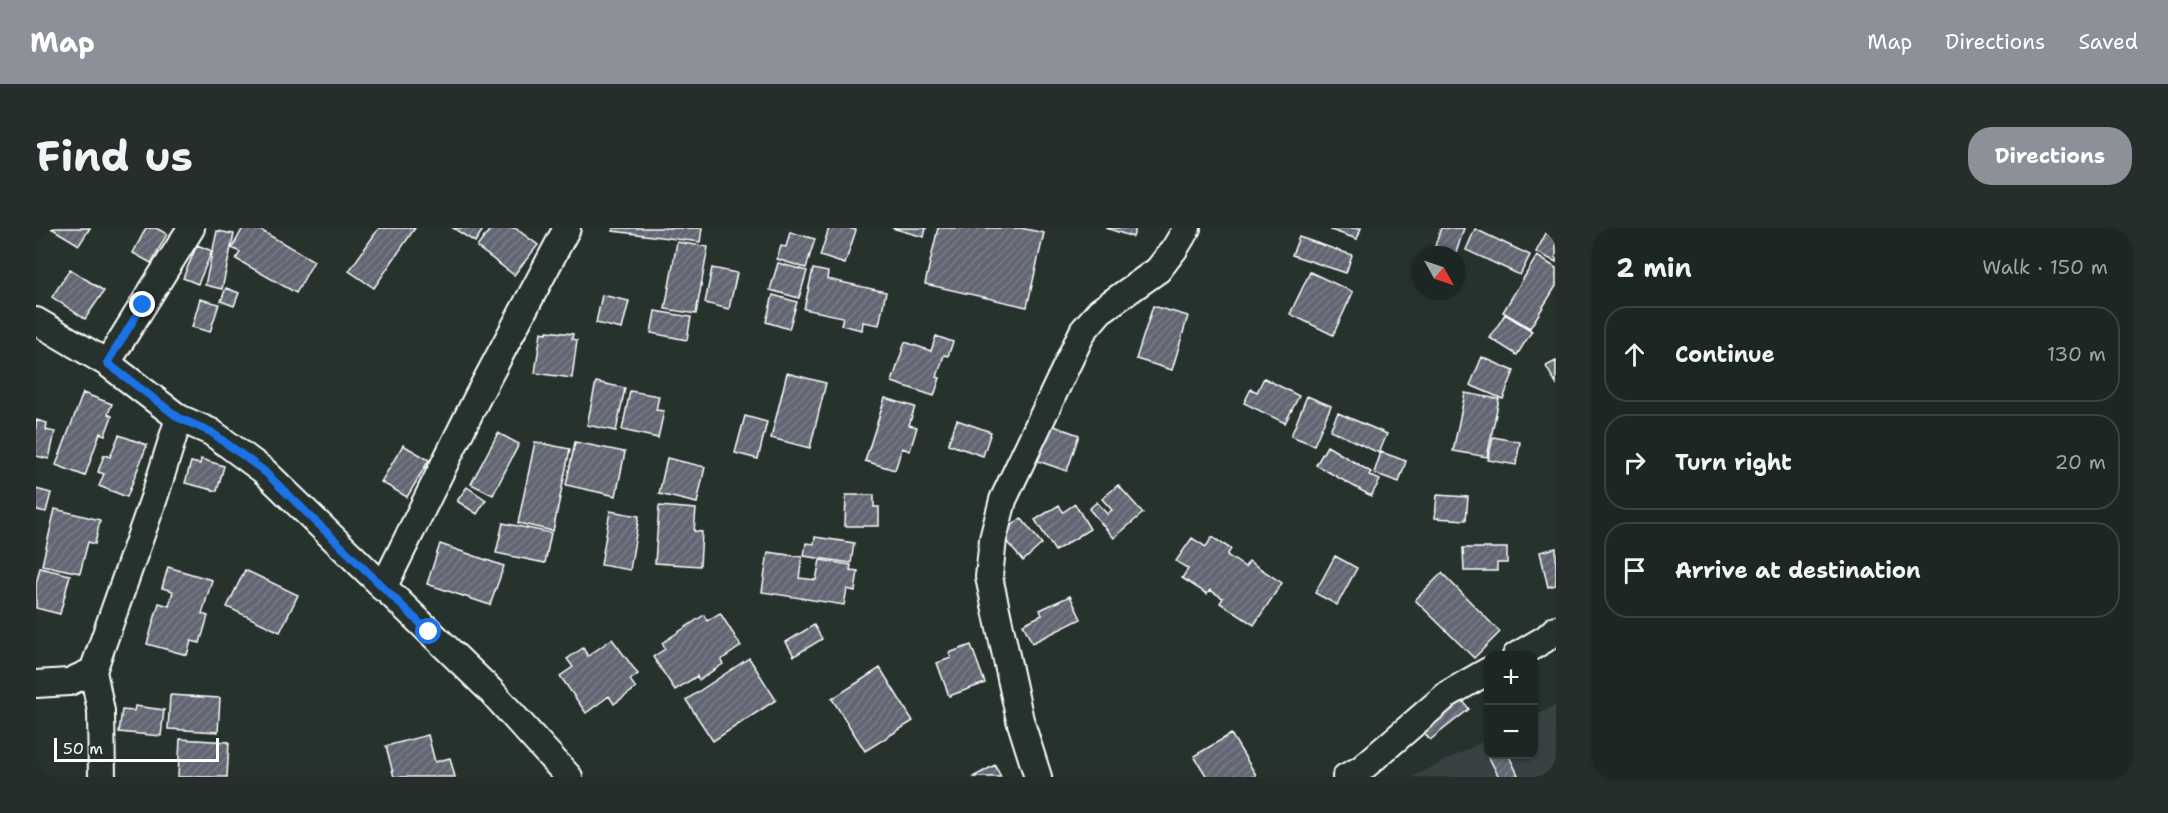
<!DOCTYPE html>
<meta charset="utf-8">
<style>
:root{--surface:#1c2622;--page:#252e2a;--text:#f1f3f6;--muted:#a0a5a5;--line:#3a4340;--accent:#8c9099}
body{margin:0;font-family:"Shantell Sans",sans-serif;background:var(--page);color:var(--text)}
.controls{position:absolute;right:18px;bottom:18px;display:grid;overflow:hidden;border-radius:12px;box-shadow:0 2px 4px #0004}
.controls button{width:54px;height:54px;display:grid;place-items:center;padding:0;border:0;border-bottom:2px solid var(--line);background:var(--surface);color:var(--text);font:30px sans-serif}
.compass{position:absolute;left:1376px;top:18px;width:54px;height:54px;border-radius:50%;background:var(--surface);box-shadow:0 2px 4px #0004;rotate:130deg}
.scale{position:absolute;left:18px;bottom:15px;width:165px;box-sizing:border-box;padding-left:6px;border:3px solid #fff;border-top:0;font-size:16px;line-height:21px;white-space:nowrap;color:#fff;-webkit-text-stroke:4px #26332d;paint-order:stroke}
.stop{position:absolute;width:18px;height:18px;margin:-14px;border:4px solid #1a73e8;border-radius:50%;background:#fff}
.stop.end{background:#1a73e8;border-color:#fff;box-shadow:0 2px 6px #0008}
.list{margin:0;padding:0;list-style:none}
h2{display:flex;justify-content:space-between;align-items:center;height:78px;margin:0;padding:0 24px;font-size:26px}
h2 small{font-size:20px;font-weight:400;color:var(--muted)}
.list li{display:grid;grid-template-columns:39px 1fr auto;gap:18px;align-items:center;box-sizing:border-box;height:96px;margin:0 12px 12px;padding:0 12px;border:2px solid var(--line);border-radius:24px}
.list b{display:block;font-size:22px;white-space:nowrap}
.list em{font-size:20px;font-style:normal;color:var(--muted)}
.icon{flex:none;width:33px;height:33px;fill:none;stroke:currentColor;stroke-width:2;stroke-linecap:round;stroke-linejoin:round}
.map{position:relative;flex:none;width:1520px;height:549px;overflow:hidden;border-radius:24px}
header{display:flex;align-items:center;gap:36px;box-sizing:border-box;height:84px;padding:0 30px;background:var(--accent);color:#fff}
header strong{font-size:28px}
nav{display:flex;gap:33px;margin-inline-start:auto;font-size:21px}
.intro{display:flex;align-items:center;justify-content:space-between;box-sizing:border-box;height:144px;padding:0 36px}
h1{margin:0;font-size:42px}
.button{padding:15px 27px;border-radius:24px;background:var(--accent);color:#fff;font-size:21px;font-weight:700}
main{display:flex;gap:36px;padding:0 36px}
aside{flex:1;background:var(--surface);border-radius:24px;box-shadow:0 2px 4px #0004}
.map>svg:first-child{display:block}
.built{fill:#384242}
.building{fill:url(#building-hatch);stroke:#fff;stroke-width:1.5}
.lines{fill:none;stroke-linecap:round;stroke-linejoin:round}
.minor-casing{stroke:#fff;stroke-width:30}
.minor{stroke:#26332d;stroke-width:26}
.route{stroke:#1a73e8;stroke-width:8}
</style>
<header>
<strong>Map</strong>
<nav><a>Map</a><a>Directions</a><a>Saved</a></nav>
</header>
<div class="intro"><h1>Find us</h1><a class="button">Directions</a></div>
<main>
<div class="map">
<svg width="1520" height="549" viewBox="0 0 1520 549">
<defs>
<pattern id="building-hatch" width="6" height="6" patternUnits="userSpaceOnUse" patternTransform="scale(1.5)"><rect width="6" height="6" fill="#626673"/><path d="M-1 1l2-2M0 6l6-6M5 7l2-2" fill="none" stroke="#7a7d88"/></pattern>
</defs>
<rect width="100%" height="100%" fill="#26332d"/>
<filter id="ink" filterUnits="userSpaceOnUse"><feTurbulence type="fractalNoise" baseFrequency=".0167" numOctaves="2"/><feDisplacementMap in="SourceGraphic" scale="12" xChannelSelector="R" yChannelSelector="G"/><feConvolveMatrix kernelMatrix="1 2 1 2 8 2 1 2 1" color-interpolation-filters="sRGB"/></filter>
<g filter="url(#ink)">
<path class="built" d="M1520 477V549H1377L1452 511V526H1498V489Z"/>
<path class="building" d="M15 0H54L43 17Z
M110 0H120L131 6 115 35 97 25Z
M207 0H221L278 33 260 65 200 31 204 24 196 20Z
M343 0H379L338 60 313 43Z
M417 0H448L439 14Z
M455 0H479L502 17 478 47 441 19Z
M577 0H666L664 14 577 3Z
M793 0H813L820 2 809 36 784 28Z
M856 0H890L888 9Z
M902 0H985L1008 5 991 79 889 56Z
M1070 0H1100L1097 9Z
M1296 0H1325L1321 11 1295 2Z
M1405 0H1428L1420 25 1399 18Z
M1513 0 1520 2V34L1500 24Z
M1439 1 1494 27 1484 47 1430 22Z
M181 3 198 6 186 61 169 57Z
M754 4 779 11 770 40 741 31 745 18 750 19Z
M1263 9 1316 27 1310 45 1256 27Z
M641 14 672 19 660 86 629 81Z
M161 17 176 23 162 56 147 50Z
M1501 28 1520 40V58L1494 100 1467 84Z
M742 35 771 43 763 70 734 62Z
M676 40 701 45 693 81 669 75Z
M34 41 68 63 49 91 16 69Z
M777 41 792 44 791 51 850 64 843 97 827 94 826 102 805 97 807 89 768 81Z
M1274 44 1317 64 1297 107 1254 86Z
M190 60 203 65 198 78 185 73Z
M566 67 593 73 586 101 560 95Z
M737 67 761 74 753 101 730 94Z
M164 71 183 76 174 104 156 99Z
M1117 78 1152 88 1136 142 1100 131Z
M619 83 655 89 651 112 615 105Z
M1469 86 1496 103 1481 127 1454 110Z
M511 103 537 106 536 111 541 112 536 150 499 145 505 104 511 105Z
M900 108 917 114 912 128 908 127 901 149 904 150 898 168 856 154 869 114 895 123Z
M1446 129 1478 143 1467 171 1434 157Z
M1520 133V156L1510 138Z
M751 145 790 155 774 220 735 210Z
M1228 150 1263 168 1249 195 1208 175 1215 161 1221 164Z
M560 154 589 160 580 203 551 197Z
M594 163 623 168 620 182 628 183 622 210 586 202Z
M47 165 76 176 72 186 76 188 69 207 64 205 49 248 20 237Z
M1429 165 1463 171 1451 229 1417 223Z
M1271 168 1295 178 1278 217 1255 208Z
M849 170 879 179 873 197 881 199 874 223 866 220 859 242 829 233Z
M1302 185 1351 206 1343 225 1294 202Z
M709 188 731 194 722 231 699 225Z
M0 192 11 195 10 202 19 204 13 231 0 228Z
M921 192 955 204 947 228 912 216Z
M1015 197 1043 207 1031 243 1002 233Z
M462 205 483 216 457 267 435 256Z
M83 207 111 217 91 269 63 258 68 246 62 244 68 227 74 229Z
M1457 209 1484 214 1480 237 1452 232Z
M499 214 534 221 517 303 482 295Z
M539 214 589 224 580 268 530 257Z
M367 217 393 232 371 269 345 254Z
M1291 218 1335 244 1333 247 1344 252 1335 268 1280 237Z
M1345 224 1370 233 1363 254 1338 245Z
M631 230 669 239 661 275 623 266Z
M165 231 188 238 181 263 149 255 155 234 164 236Z
M1082 257 1107 285 1078 310 1053 281 1061 274 1071 286 1076 282 1066 271Z
M431 259 450 272 441 286 421 273Z
M0 261 15 265 10 284 0 282Z
M810 267H838V279H843V298H809Z
M1401 267 1432 269 1430 292 1399 290Z
M1039 276 1054 301 1019 323 999 292 1023 277 1027 284Z
M623 278 660 281 658 303 666 304 664 338 619 335Z
M19 281 64 292 59 316 52 314 44 345 6 337Z
M574 283 603 288 594 342 565 337Z
M985 290 1006 316 987 333 965 307Z
M467 295 515 305 509 335 460 325Z
M779 309 818 315 815 335 768 328 770 315 778 316Z
M1176 309 1195 321 1191 327 1209 339 1213 333 1246 355 1218 397 1184 375 1187 370 1174 362 1171 366 1146 350 1152 341 1140 333 1156 310 1170 319Z
M404 316 468 338 454 377 391 356Z
M1427 320H1471V335H1461V343H1428Z
M1520 320V357L1512 359 1504 324Z
M732 324 766 329 763 350 780 352 784 332 815 337 814 342 822 343 819 363 811 361 808 377 726 364Z
M1299 328 1321 340 1301 377 1279 365Z
M132 339 176 352 166 386 172 388 164 415 155 413 151 427 111 416 123 375 133 378 137 363 126 360Z
M4 340 34 347 24 386 0 380V356Z
M209 342 262 367 244 404 191 379Z
M1406 345 1464 404 1438 430 1379 372Z
M1034 368 1045 391 996 415 987 396 1006 387 1004 382Z
M684 385 705 418 685 432 687 436 663 452 661 448 639 462 617 429 629 421 626 415 668 387 671 393Z
M778 397 786 411 758 428 750 414Z
M576 411 602 446 594 452 600 460 578 476 573 468 550 485 524 448 537 439 531 431 547 420 552 428Z
M935 417 949 455 913 468 901 435 915 430 913 425Z
M713 430 740 472 677 513 650 472Z
M844 440 877 493 829 523 796 471Z
M1422 466 1433 481 1394 512 1382 497Z
M134 467 184 470 182 504 132 501Z
M99 478 128 482 125 508 83 504 86 482 98 483Z
M1195 506 1220 547 1218 549H1171L1158 528Z
M392 507 399 534 414 530 419 549H358L350 518Z
M144 511 193 514 191 549H142Z
M1452 515V526H1472L1482 547 1478 549H1463L1447 518Z
M959 537 965 549H937Z"/>
<g class="lines">
<defs>
<path id="minor" d="M0 93 71 135 143 190 175 204 228 243 455 463 533 549
M71 135 155 0
M347 360 442 168 531 0
M1480 428 1509 411 1520 401
M0 456 33 454 57 443
M66 549 65 483 57 443 118 270 143 190
M1002 549 984 492 953 349 957 311 967 272 1047 103 1064 83 1122 42 1139 20 1151 0
M1310 549 1324 542 1412 466 1452 443"/>
</defs>
<use href="#minor" class="minor-casing"/>
<use href="#minor" class="minor"/>
</g>
</g>
<g class="lines" filter="url(#ink)">
<path class="route" d="M107 77 71 135 143 190 175 204 228 243 393 404"/>
</g>
</svg>
<div class="controls">
<button>+</button>
<button>−</button>
</div>
<svg class="compass" viewBox="-18 -18 36 36"><path d="M0-13l5 13h-10z" fill="#e53935"/><path d="M0 13l5-13h-10z" fill="#a0a5a5"/></svg>
<div class="scale">50 m</div>
<div class="stop" style="left:393px;top:404px"></div>
<div class="stop end" style="left:107px;top:77px"></div>
</div>
<aside>
<h2>2 min<small>Walk · 150 m</small></h2>
<ul class="list">
<li><svg class="icon" aria-label="ahead" viewBox="0 0 24 24"><path d="M12 20V5M6 11l6-6 6 6"/></svg><div><b>Continue</b></div><em>130 m</em></li>
<li><svg class="icon" aria-label="right" viewBox="0 0 24 24"><path d="M7 20v-9h11M14 6l5 5-5 5"/></svg><div><b>Turn right</b></div><em>20 m</em></li>
<li><svg class="icon" aria-label="arrive" viewBox="0 0 24 24"><path d="M6 21V4h12l-3 4 3 4H6"/></svg><div><b>Arrive at destination</b></div></li>
</ul>
</aside>
</main>
